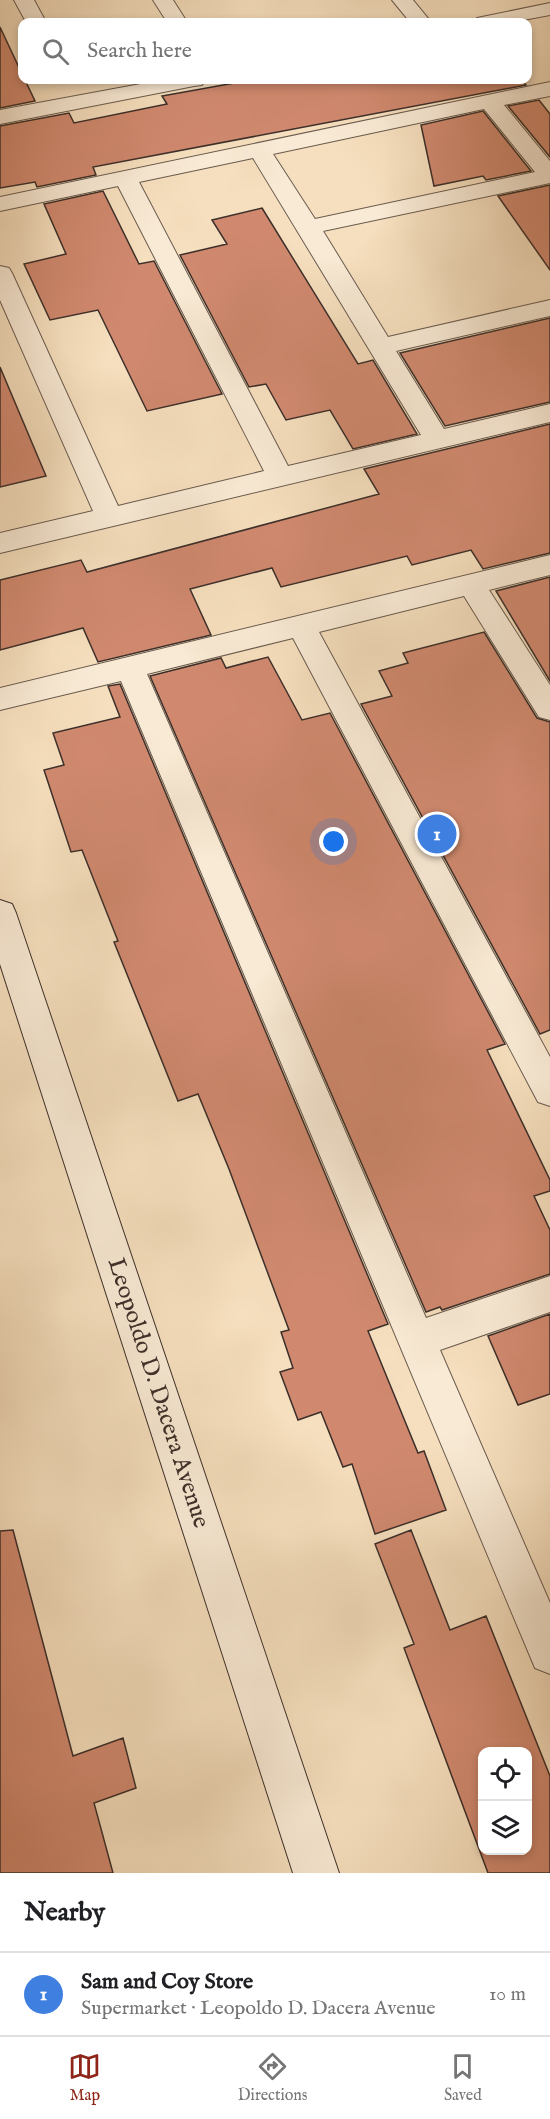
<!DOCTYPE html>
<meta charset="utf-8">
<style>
:root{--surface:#fff;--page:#f2f2f2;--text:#202124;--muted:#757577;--line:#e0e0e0;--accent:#8f2418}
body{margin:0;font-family:"IM FELL English",serif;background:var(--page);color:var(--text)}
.controls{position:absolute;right:18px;bottom:18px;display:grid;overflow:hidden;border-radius:12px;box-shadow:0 3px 9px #0003}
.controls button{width:54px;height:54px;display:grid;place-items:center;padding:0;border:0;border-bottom:2px solid var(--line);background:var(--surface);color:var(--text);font:30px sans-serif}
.you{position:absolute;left:334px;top:842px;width:21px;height:21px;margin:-15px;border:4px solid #fff;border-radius:50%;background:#1a73e8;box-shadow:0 0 0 9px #1a73e833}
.badge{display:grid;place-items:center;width:39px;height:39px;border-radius:50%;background:var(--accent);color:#fff;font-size:20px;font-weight:700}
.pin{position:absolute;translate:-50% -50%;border:3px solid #fff;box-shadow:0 2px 6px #0006}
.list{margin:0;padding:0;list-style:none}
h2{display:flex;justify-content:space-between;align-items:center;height:78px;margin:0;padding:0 24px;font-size:26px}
h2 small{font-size:20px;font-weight:400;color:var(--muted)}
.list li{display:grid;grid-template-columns:39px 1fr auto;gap:18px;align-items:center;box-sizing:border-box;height:84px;padding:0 24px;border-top:2px solid var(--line)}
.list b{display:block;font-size:22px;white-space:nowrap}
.list p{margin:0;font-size:20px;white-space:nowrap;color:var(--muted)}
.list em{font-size:20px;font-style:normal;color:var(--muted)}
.icon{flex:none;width:33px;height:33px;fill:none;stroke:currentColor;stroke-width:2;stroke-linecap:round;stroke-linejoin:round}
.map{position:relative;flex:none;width:550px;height:1873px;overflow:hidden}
.search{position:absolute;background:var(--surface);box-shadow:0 3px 9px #0003;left:18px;right:18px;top:18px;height:66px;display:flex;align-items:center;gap:15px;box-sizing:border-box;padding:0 21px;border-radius:12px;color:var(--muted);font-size:22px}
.sheet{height:162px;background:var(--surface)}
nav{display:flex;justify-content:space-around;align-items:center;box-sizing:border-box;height:84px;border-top:2px solid var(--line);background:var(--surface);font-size:16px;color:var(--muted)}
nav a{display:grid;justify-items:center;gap:3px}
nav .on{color:var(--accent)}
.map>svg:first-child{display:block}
.building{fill:#d0896f;stroke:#3c2f2a;stroke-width:1.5;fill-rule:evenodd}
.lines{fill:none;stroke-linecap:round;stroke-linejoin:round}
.street-casing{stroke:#6a5b4f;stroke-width:2}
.secondary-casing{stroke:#3c2f2a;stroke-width:2}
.street{fill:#f9ead5;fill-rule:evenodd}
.secondary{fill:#f9ead5;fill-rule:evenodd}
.labels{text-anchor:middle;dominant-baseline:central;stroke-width:4.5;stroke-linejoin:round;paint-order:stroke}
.street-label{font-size:24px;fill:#3c2f2a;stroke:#f9ead5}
</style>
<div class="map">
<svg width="550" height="1873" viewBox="0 0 550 1873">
<rect width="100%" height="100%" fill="#f6dfbe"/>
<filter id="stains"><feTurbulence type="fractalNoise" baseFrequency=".00333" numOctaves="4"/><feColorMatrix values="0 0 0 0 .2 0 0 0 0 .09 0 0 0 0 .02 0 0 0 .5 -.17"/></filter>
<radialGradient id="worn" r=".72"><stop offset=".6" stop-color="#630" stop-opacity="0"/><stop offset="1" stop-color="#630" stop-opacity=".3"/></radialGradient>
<path class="building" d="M0 27 22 74V80H25L35 101 0 108Z
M251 80H522L526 85 93 167 96 175 37 187 35 182 0 188V126L69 113 74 123 167 104 162 96Z
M539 100 550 114V157L508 106Z
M483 111 531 171 486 180 483 176 434 186 421 125Z
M550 185V270L498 196Z
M103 191 139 264 154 261 222 394 147 411 98 310 50 320 24 264 66 254 44 204Z
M262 208 358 364 373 360 417 434 353 449 330 410 286 420 266 384 249 387 180 255 227 244 212 220Z
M550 318V402L445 426 400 353Z
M0 367 46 476 0 487Z
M550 424V553L483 569 471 550 412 565 407 556 281 587 272 568 190 589 211 635 98 662 83 628 0 650V580L81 560 87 572 379 494 364 469Z
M550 577V681L496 591Z
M484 632 537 718 550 722V1030L540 1034 361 704 392 696 379 671 408 663 403 653Z
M268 657 302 720 330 713 505 1044 487 1050 550 1180V1191L534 1196 550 1230V1274L442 1310 440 1307 426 1312 150 676 221 658 226 668Z
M120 684 388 1324 368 1331 418 1453 424 1451 446 1510 375 1534 352 1464 343 1467 321 1412 298 1420 280 1372 293 1368 281 1332 289 1330 229 1169 198 1094 178 1101 114 942 118 941 82 850 71 852 44 770 64 765 53 733 120 717 108 686Z
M550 1314V1394L518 1405 488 1336Z
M13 1530 73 1756 123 1738 136 1788 94 1803 113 1873H0V1531Z
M411 1530 450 1630 486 1616 550 1776V1873H488L404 1648 414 1644 375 1544ZM483 1752H528V1851H483Z"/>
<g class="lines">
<defs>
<path id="street" d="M14 0H34L46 22H26Z
M153 0H173L187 22H167Z
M392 0H413L431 22H410Z
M550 3V15L513 22H474L477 18Z
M162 80H205L202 85 194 86 0 124V110Z
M550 82V96L504 105 550 161V183L323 231 388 337 550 300V316L396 351 444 429 550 404V422L0 553V533L93 511 0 300V266L9 268 12 273 118 506 264 471 118 186 0 211V197ZM484 109 535 172 315 219 273 154ZM253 158 421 435 288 466 139 182Z
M550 555V575L489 590 550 685V720L539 717 464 596 319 632 550 1057V1106L538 1102 293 638 147 674 426 1318 550 1276V1312L440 1350 550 1603V1674L535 1668 121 681 0 710V688Z"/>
<path id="secondary" d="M0 900 12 904 16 913 339 1873H293L0 964Z"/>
</defs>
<use href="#street" class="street-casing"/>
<use href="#secondary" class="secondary-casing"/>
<use href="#street" class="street"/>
<use href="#secondary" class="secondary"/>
</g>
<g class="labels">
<g class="street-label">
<text transform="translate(158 1393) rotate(72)">Leopoldo D. Dacera Avenue</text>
</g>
</g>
<rect width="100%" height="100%" filter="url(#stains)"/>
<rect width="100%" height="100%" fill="url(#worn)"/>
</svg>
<div class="controls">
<button><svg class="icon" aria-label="locate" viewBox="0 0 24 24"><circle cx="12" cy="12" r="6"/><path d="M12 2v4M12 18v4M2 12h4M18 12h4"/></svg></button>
<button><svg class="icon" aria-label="layers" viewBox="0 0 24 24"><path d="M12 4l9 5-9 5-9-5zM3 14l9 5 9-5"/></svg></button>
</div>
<div class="you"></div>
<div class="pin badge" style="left:437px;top:834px;background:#3f7fe0">1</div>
<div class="search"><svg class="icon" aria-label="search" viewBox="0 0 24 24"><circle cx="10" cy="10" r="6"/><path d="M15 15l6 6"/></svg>Search here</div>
</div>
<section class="sheet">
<h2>Nearby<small></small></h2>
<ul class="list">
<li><span class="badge" style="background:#3f7fe0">1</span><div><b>Sam and Coy Store</b><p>Supermarket · Leopoldo D. Dacera Avenue</p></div><em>10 m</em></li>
</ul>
</section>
<nav>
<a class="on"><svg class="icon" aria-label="map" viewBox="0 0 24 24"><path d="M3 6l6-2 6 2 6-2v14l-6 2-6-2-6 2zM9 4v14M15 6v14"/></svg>Map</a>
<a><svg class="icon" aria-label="directions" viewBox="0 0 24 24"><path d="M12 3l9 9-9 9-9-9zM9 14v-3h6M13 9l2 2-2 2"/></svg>Directions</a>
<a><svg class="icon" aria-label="saved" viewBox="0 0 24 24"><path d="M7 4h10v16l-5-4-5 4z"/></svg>Saved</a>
</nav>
